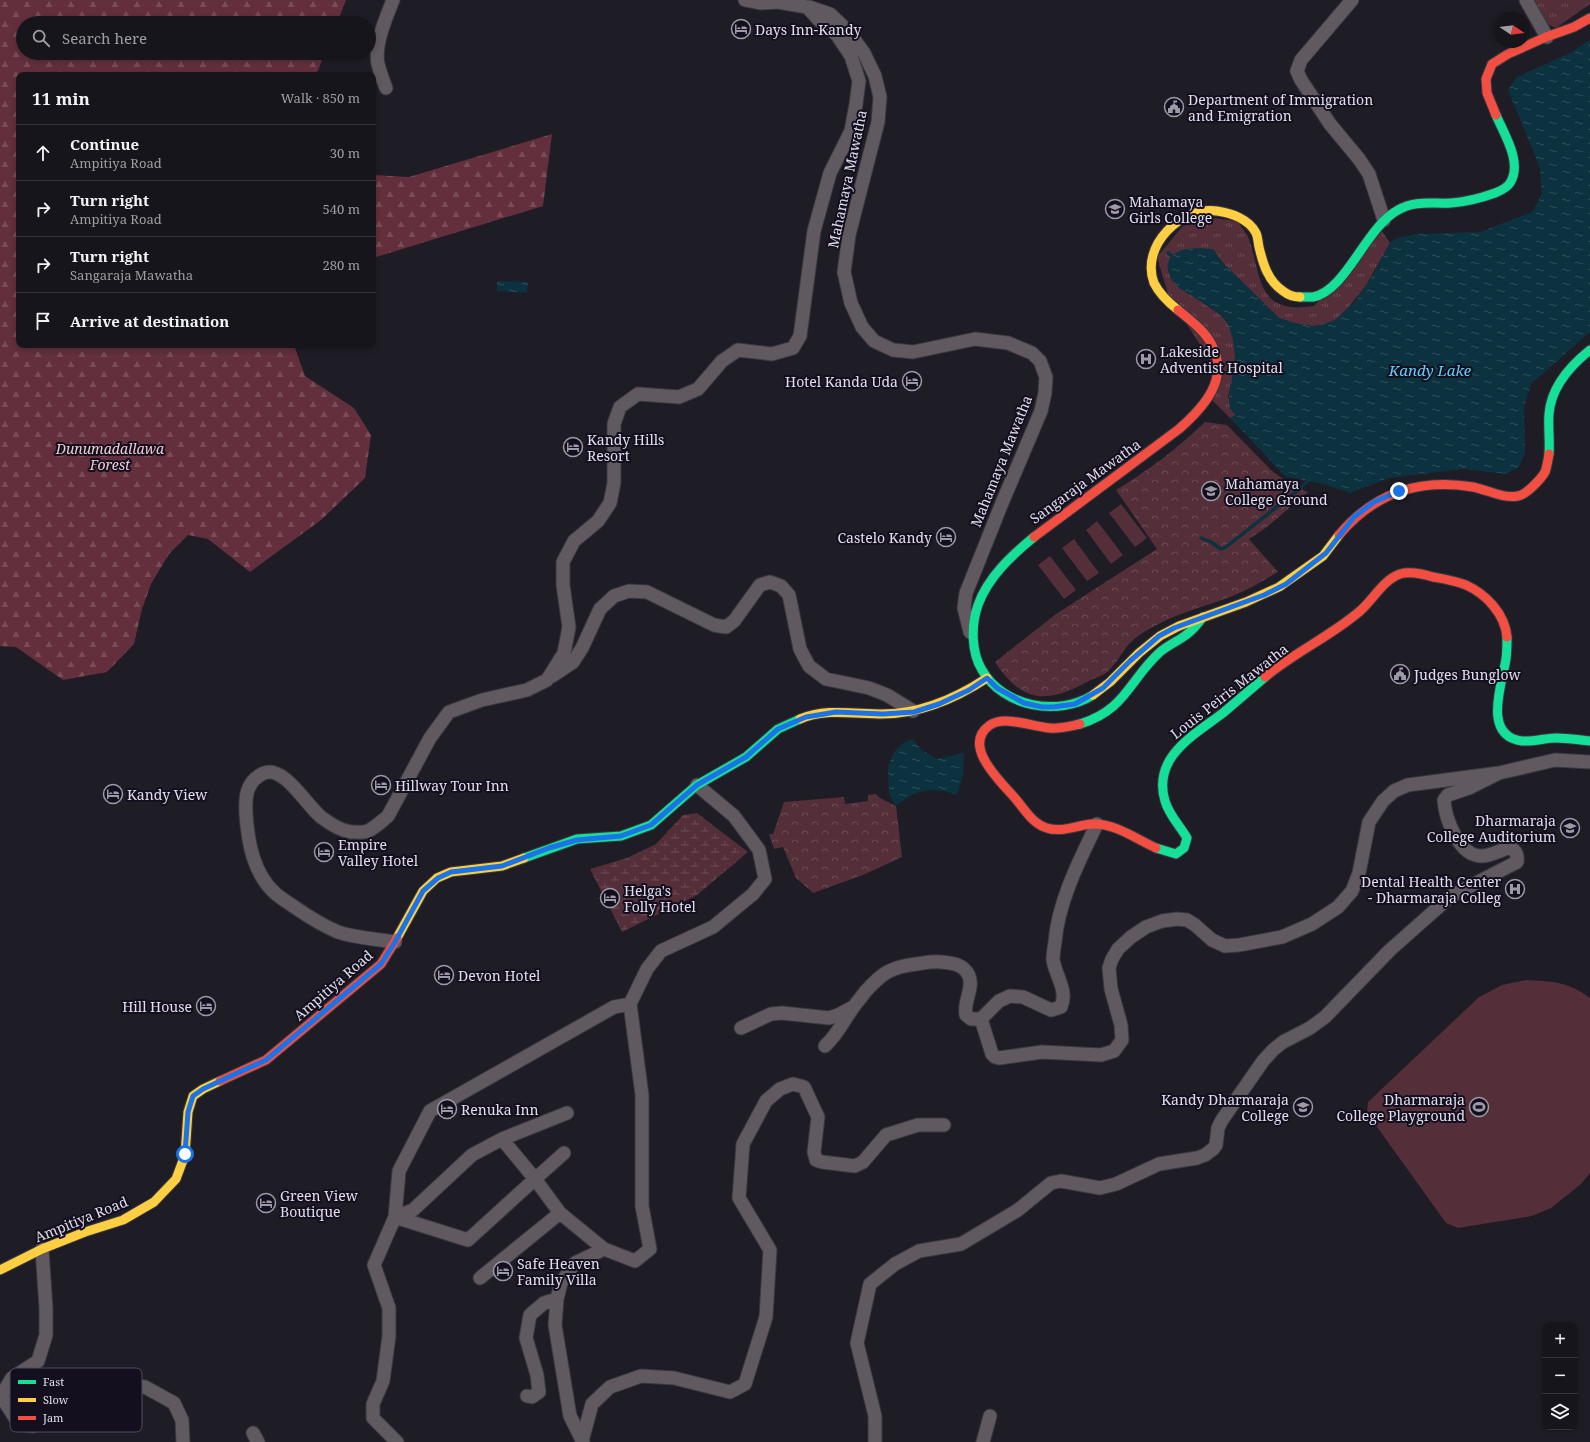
<!DOCTYPE html>
<meta charset="utf-8">
<style>
:root{--surface:#16151c;--page:#232229;--text:#f1f3f6;--muted:#9e9fa3;--line:#35343b}
body{margin:0;font-family:"Noto Serif",serif;background:var(--page);color:var(--text)}
.controls{position:absolute;right:12px;bottom:12px;display:grid;overflow:hidden;border-radius:8px;box-shadow:0 2px 6px #0003}
.controls button{width:36px;height:36px;display:grid;place-items:center;padding:0;border:0;border-bottom:1px solid var(--line);background:var(--surface);color:var(--text);font:20px sans-serif}
.compass{position:absolute;left:1494px;top:12px;width:36px;height:36px;border-radius:50%;background:var(--surface);box-shadow:0 2px 6px #0003;rotate:103deg}
.stop{position:absolute;width:12px;height:12px;margin:-9px;border:3px solid #1a73e8;border-radius:50%;background:#fff}
.stop.end{background:#1a73e8;border-color:#fff;box-shadow:0 1px 4px #0008}
.list{margin:0;padding:0;list-style:none}
h2{display:flex;justify-content:space-between;align-items:center;height:52px;margin:0;padding:0 16px;font-size:17px}
h2 small{font-size:13px;font-weight:400;color:var(--muted)}
.list li{display:grid;grid-template-columns:26px 1fr auto;gap:12px;align-items:center;box-sizing:border-box;height:56px;padding:0 16px;border-top:1px solid var(--line)}
.list b{display:block;font-size:15px;white-space:nowrap}
.list p{margin:0;font-size:13px;white-space:nowrap;color:var(--muted)}
.list em{font-size:13px;font-style:normal;color:var(--muted)}
.icon{flex:none;width:22px;height:22px;fill:none;stroke:currentColor;stroke-width:2;stroke-linecap:round;stroke-linejoin:round}
.map{position:relative;flex:none;width:1590px;height:1442px;overflow:hidden}
.search{position:absolute;background:var(--surface);box-shadow:0 2px 6px #0003;left:16px;top:16px;width:360px;height:44px;display:flex;align-items:center;gap:10px;box-sizing:border-box;padding:0 14px;border-radius:22px;color:var(--muted);font-size:15px}
.panel{position:absolute;background:var(--surface);box-shadow:0 2px 6px #0003;left:16px;top:72px;width:360px;height:276px;border-radius:8px}
.map>svg:first-child{display:block}
.grass{fill:url(#grass-tufts)}
.forest{fill:url(#forest-firs)}
.wetland{fill:url(#wetland-marsh)}
.park{fill:url(#park-crowns)}
.pitch{fill:#542e38}
.water{fill:url(#water-ripples)}
.lines{fill:none;stroke-linecap:round;stroke-linejoin:round}
.stream{stroke:#0c3240;stroke-width:3.5}
.street-casing{stroke:#3a3840;stroke-width:15}
.fast-casing{stroke:#3a3840;stroke-width:11}
.slow-casing{stroke:#3a3840;stroke-width:11}
.jam-casing{stroke:#3a3840;stroke-width:11}
.street{stroke:#605960;stroke-width:13}
.fast{stroke:#16e098;stroke-width:9}
.slow{stroke:#ffcf43;stroke-width:9}
.jam{stroke:#f24e42;stroke-width:9}
.route{stroke:#1a73e8;stroke-width:5}
.labels{text-anchor:middle;dominant-baseline:central;stroke-width:4;stroke-linejoin:round;paint-order:stroke}
.poi-label{font-size:14px;fill:#e0deea;stroke:#140f1f;text-anchor:start}
.street-label{font-size:14px;fill:#e0deea;stroke:#140f1f}
.park-label{font-size:14px;font-style:italic;fill:#f4ccd3;stroke:#140f1f}
.water-label{font-size:15px;font-style:italic;fill:#62cffa;stroke:#140f1f}
.key{fill:#140f1f;stroke:#514d5c;stroke-width:1}
.key-label{font-size:11px;fill:#e0deea}
</style>
<div class="map">
<svg width="1590" height="1442" viewBox="0 0 1590 1442">
<defs>
<pattern id="grass-tufts" width="24" height="20" patternUnits="userSpaceOnUse"><rect width="24" height="20" fill="#542e38"/><path d="M3 7l-1-3M5 7V3M7 7l1-3M15 17l-1-3M17 17v-4M19 17l1-3" fill="none" stroke="#6c4c55"/></pattern>
<pattern id="forest-firs" width="22" height="20" patternUnits="userSpaceOnUse"><rect width="22" height="20" fill="#632f3c"/><path d="M5 1l3.5 6h-7zM16 11l3.5 6h-7z" fill="#794d58"/></pattern>
<pattern id="wetland-marsh" width="20" height="14" patternUnits="userSpaceOnUse"><rect width="20" height="14" fill="#542e38"/><path d="M1 5h8M5 5V1M11 12h8M15 12V8" fill="none" stroke="#6c4c55"/></pattern>
<pattern id="park-crowns" width="20" height="18" patternUnits="userSpaceOnUse"><rect width="20" height="18" fill="#542e38"/><path d="M2 6a3 3 0 1 1 6 0M12 15a3 3 0 1 1 6 0" fill="none" stroke="#6c4c55"/></pattern>
<pattern id="water-ripples" width="26" height="14" patternUnits="userSpaceOnUse"><rect width="26" height="14" fill="#0c3240"/><path d="M2 4q2-2 4 0t4 0M15 11q2-2 4 0t4 0" fill="none" stroke="#2f4f5c"/></pattern>
</defs>
<rect width="100%" height="100%" fill="#1e1c25"/>
<path class="grass" d="M1532 0H1590V4L1556 28 1549 25Z
M1204 217 1237 221C1241 227 1247 233 1249 239 1262 279 1257 315 1314 306L1382 231 1390 243 1365 287 1346 310 1335 320 1322 325 1312 326 1294 323 1279 318 1223 263 1213 249 1174 255 1169 260C1177 270 1187 289 1196 297 1206 307 1221 312 1229 325 1240 346 1234 375 1228 397L1237 415 1230 418 1212 400 1222 380 1168 294 1157 257 1182 227Z"/>
<path class="forest" d="M0 0H346L337 23H23V53H325L316 75H19V345H294L305 376 354 408 371 435 365 478 321 520 250 572 208 539 188 535 169 554 151 584 142 609 134 644 107 672 63 680 16 647 0 646Z
M552 134 543 206 373 258V175L409 177Z"/>
<path class="wetland" d="M697 813 748 852 697 895 622 932 590 869 627 858 656 844 683 815Z"/>
<path class="park" d="M1205 422 1227 425 1271 470 1292 486 1308 492 1267 527 1249 539 1278 572C1264 580 1250 589 1235 595 1207 606 1177 613 1151 628 1143 632 1135 638 1129 644 1121 653 1116 665 1106 673 1101 677 1093 678 1087 682 1047 704 1022 703 995 662L1056 614 1157 549 1116 490C1149 470 1178 448 1205 422Z
M876 794 880 798 896 806 902 857 863 875 813 893 796 878 783 847 774 849 769 834H773L784 802 844 797 845 804 868 801V795Z"/>
<path class="pitch" d="M1121 504 1147 538 1135 547 1109 513Z
M1097 521 1123 555 1111 564 1086 530Z
M1074 539 1099 573 1087 581 1062 548Z
M1050 556 1076 590 1064 599 1038 565Z
M1526 980C1552 981 1569 982 1590 998V1173L1581 1184 1551 1208 1532 1216 1458 1228 1446 1223 1367 1113 1368 1102 1479 997 1502 985Z"/>
<path class="water" d="M1590 40V332L1531 384 1524 407 1525 453 1519 467 1506 474 1463 469 1389 478 1350 493 1323 484 1286 477 1230 418 1236 415 1231 411C1225 394 1234 378 1235 360 1235 349 1233 338 1229 327 1223 310 1195 299 1182 290 1171 283 1162 267 1172 256 1182 246 1200 248 1213 249L1223 263 1279 318 1294 323 1312 326 1322 325 1335 320 1346 310 1356 300 1374 273 1390 243 1397 238 1417 234 1480 232 1532 212 1542 194 1540 168 1508 90 1517 77 1570 53Z
M497 281 528 282 527 293 497 291Z
M912 739 922 750 937 759 964 753 963 775 957 795C935 786 913 790 896 806L889 794 888 767 894 752 903 743Z"/>
<g class="lines">
<path class="stream" d="M1168 253 1172 256
M1201 538 1211 542 1221 549 1226 547 1302 487 1307 481"/>
<defs>
<path id="street" d="M745 0 760 3 778 2
M1352 0 1301 60 1297 71 1301 80 1330 124 1359 159 1369 174 1384 220
M1526 0 1547 37
M809 7 830 14 848 31 864 53 875 76 880 97 878 122 849 235 844 272 851 303 862 327 874 341 893 350 913 352 975 339 1008 343 1032 353 1040 361 1046 377 1045 393 1041 411 1002 503 966 593 964 608 970 632
M386 88C383 80 380 72 378 64 374 45 386 18 393 0
M552 676 573 662 582 648 600 609 614 596 629 591 647 592 714 625 726 627 734 621 760 585 770 582 781 586 789 595 800 649 809 666 826 679 869 688 887 695 913 711
M395 942C378 939 355 938 338 932 324 926 309 917 296 908 290 904 282 899 276 894 253 874 248 842 246 814 245 797 246 781 264 773 284 765 307 806 321 817 330 824 339 830 351 832 356 832 363 833 368 831 376 827 382 821 388 816L430 738 449 712 482 700 527 690 547 680 564 653 569 627 563 585V562L574 541 598 521 610 503 614 483V424L620 407 638 394 679 397 698 389 722 361 738 350 772 354 793 348 800 336 814 231 830 173 851 131 856 104 859 81 851 56 837 35 819 20 807 7 778 2 776 0
M981 1019 992 1054 995 1057 999 1058 1042 1052 1101 1055 1114 1051 1122 1040 1121 1025 1111 989 1109 968 1112 959 1118 949 1131 937 1146 927 1162 921 1177 919 1187 920 1195 925 1212 940 1225 946 1239 945 1282 937 1312 924 1338 907 1352 891 1359 873 1369 822 1383 801 1394 791 1408 785 1499 773 1555 760 1590 762
M741 1028 771 1014 782 1013 829 1018 838 1015 853 1007
M825 1046C837 1035 843 1022 852 1009 856 1003 861 998 865 992 882 973 891 967 916 964 924 963 933 961 941 962 952 963 964 964 969 976 974 989 963 1001 966 1015L971 1019H981L999 1001 1010 996 1023 997 1051 1010 1061 1007C1068 990 1056 977 1053 960 1053 955 1054 948 1055 942 1058 902 1080 859 1097 824
M502 1139 535 1179 564 1153
M395 1217 468 1240 535 1179 560 1213 604 1249 635 1261 650 1249 642 1206V1095L630 1004 647 969 661 951 713 927 753 894 765 879 759 850 734 816 697 785
M395 1217 413 1210 472 1155 502 1139 567 1113
M42 1249 46 1308V1335L38 1361 12 1378 1 1396 19 1424 33 1426 84 1389 113 1382 145 1387 174 1403 182 1420 183 1442
M480 1278 560 1213
M527 1396 532 1397 539 1392 537 1375 526 1338 530 1315 544 1303 557 1299
M253 1433 258 1442
M582 1441 592 1404 610 1387 641 1376 674 1378 730 1392 745 1384 766 1317 770 1250 739 1198 743 1144 766 1101 780 1089 793 1084 804 1087 818 1117 814 1152 816 1160 822 1162 855 1166 863 1162 886 1135 918 1125H944
M397 1442 373 1418V1404L383 1381 389 1336V1308L374 1265 395 1217 399 1171 430 1111 614 1007 630 1004
M583 1442 570 1416 555 1325 557 1299 561 1283 575 1263 604 1249
M875 1442V1416L857 1343 870 1284 895 1264 919 1251 961 1244 1018 1210 1051 1183 1061 1181 1100 1188 1116 1184 1159 1164 1197 1158 1205 1155 1213 1149 1216 1145 1218 1128 1222 1120 1263 1061 1273 1050 1283 1042 1310 1028 1325 1017 1390 950 1451 896 1517 862C1518 856 1516 848 1508 848 1501 850 1488 857 1481 856 1459 856 1445 818 1444 800L1448 795 1469 788 1499 773
M983 1442 990 1416"/>
<path id="fast" d="M1300 297C1304 297 1309 297 1313 297 1346 291 1366 227 1398 210 1415 200 1432 204 1451 203 1466 202 1481 198 1495 193 1500 191 1507 188 1510 183 1523 163 1504 134 1496 115
M1549 454C1550 441 1548 427 1549 414 1551 387 1570 366 1590 350
M1034 537C1012 555 988 577 978 605 971 625 971 652 982 670 1003 707 1058 717 1093 695
M1507 637C1507 645 1507 652 1506 659 1502 684 1482 736 1522 741 1534 742 1545 738 1556 738 1567 738 1579 740 1590 741
M1080 724C1126 710 1129 680 1160 652 1168 645 1178 641 1186 635 1193 630 1198 624 1203 617
M1156 848 1176 854 1184 848 1187 838C1180 826 1169 815 1165 801 1152 757 1194 735 1223 713 1237 701 1251 689 1265 677
M524 858 577 839 621 836 651 825 697 785 746 757 778 729 800 719"/>
<path id="slow" d="M1178 310C1169 303 1159 293 1154 283 1140 246 1181 206 1217 211 1231 213 1249 219 1256 233 1258 237 1258 243 1259 247 1263 264 1268 281 1283 291 1288 295 1295 297 1300 297
M1093 695 1110 682 1139 653 1160 636 1179 626 1246 602 1279 587 1323 556 1339 535
M800 719C826 708 855 714 882 714 921 714 955 699 987 678
M397 938 423 891 437 878 451 872 502 866 524 858
M0 1270 42 1249 85 1232 123 1220 154 1202 176 1179 185 1155 188 1112 193 1096 203 1089 220 1081"/>
<path id="jam" d="M1496 115 1487 93 1486 79 1492 64 1508 54 1546 37 1574 27 1590 18
M1339 535C1374 493 1420 478 1473 487 1488 490 1503 499 1518 496 1526 495 1541 479 1545 472 1547 467 1548 460 1549 454
M1034 537 1179 429C1203 408 1230 379 1212 345 1205 331 1190 320 1178 310
M1265 677C1295 652 1331 636 1360 611 1373 600 1383 580 1400 574 1410 571 1423 574 1433 577 1444 579 1456 581 1466 585 1486 594 1505 614 1507 637
M1080 724C1070 726 1060 729 1050 728 1033 727 1005 715 990 725 961 745 1000 781 1014 797 1024 808 1032 824 1047 828 1061 833 1077 825 1092 824 1115 823 1136 839 1156 848
M220 1081 266 1060 381 964 397 938"/>
</defs>
<use href="#street" class="street-casing"/>
<use href="#fast" class="fast-casing"/>
<use href="#slow" class="slow-casing"/>
<use href="#jam" class="jam-casing"/>
<use href="#street" class="street"/>
<use href="#fast" class="fast"/>
<use href="#slow" class="slow"/>
<use href="#jam" class="jam"/>
</g>
<g class="lines">
<path class="route" d="M185 1154 188 1112 193 1096 203 1089 266 1060 381 964 395 942 423 891 438 878 451 872 502 866 549 848 577 840 621 836 651 825 697 785 746 757 778 729 806 717 836 712 883 714 914 712 939 704 969 690 987 678 997 688 1024 703 1042 707H1053L1075 704 1103 688 1130 661 1159 636 1174 628 1264 595 1286 584 1326 553 1354 517 1374 502 1399 491"/>
</g>
<defs>
<symbol id="hotel-ring" viewBox="-11 -11 22 22"><circle r="9.5" fill="#140f1f" stroke="#9c9aa5" stroke-width="1.5"/><path d="M-6-4.5h1.5V1H6V5H4.5V3h-9V5H-6ZM-4 0a1.8 1.8 0 1 1 3.6 0ZM.5 0V-2.5h3Q6-2.5 6 0Z" fill="#9c9aa5"/></symbol>
<symbol id="civic-ring" viewBox="-11 -11 22 22"><circle r="9.5" fill="#140f1f" stroke="#9c9aa5" stroke-width="1.5"/><path d="M-.6-6.5H3V-4.5H.6V-3L4-1V1h2V6H-6V1h2V-1L-.6-3ZM-1.2 2.5V6h2.4V2.5Z" fill="#9c9aa5"/></symbol>
<symbol id="school-ring" viewBox="-11 -11 22 22"><circle r="9.5" fill="#140f1f" stroke="#9c9aa5" stroke-width="1.5"/><path d="M0-5L7-2L0 1L-7-2ZM-4 1L0 2.5L4 1V4Q0 6-4 4Z" fill="#9c9aa5"/></symbol>
<symbol id="hospital-ring" viewBox="-11 -11 22 22"><circle r="9.5" fill="#140f1f" stroke="#9c9aa5" stroke-width="1.5"/><path d="M-5-5h3v3.5h4V-5h3V5h-3V1.5h-4V5h-3Z" fill="#9c9aa5"/></symbol>
<symbol id="stadium-ring" viewBox="-11 -11 22 22"><circle r="9.5" fill="#140f1f" stroke="#9c9aa5" stroke-width="1.5"/><path d="M0-5a6.5 5 0 1 0 0 10a6.5 5 0 1 0 0-10ZM-3.5-1.8h7v3.6h-7Z" fill="#9c9aa5"/></symbol>
</defs>
<g fill-rule="evenodd">
<use href="#hotel-ring" x="730" y="18" width="22" height="22"/>
<use href="#civic-ring" x="1163" y="96" width="22" height="22"/>
<use href="#school-ring" x="1104" y="198" width="22" height="22"/>
<use href="#hospital-ring" x="1135" y="348" width="22" height="22"/>
<use href="#hotel-ring" x="901" y="370" width="22" height="22"/>
<use href="#hotel-ring" x="562" y="436" width="22" height="22"/>
<use href="#school-ring" x="1200" y="480" width="22" height="22"/>
<use href="#hotel-ring" x="935" y="526" width="22" height="22"/>
<use href="#civic-ring" x="1389" y="663" width="22" height="22"/>
<use href="#hotel-ring" x="370" y="774" width="22" height="22"/>
<use href="#hotel-ring" x="102" y="783" width="22" height="22"/>
<use href="#school-ring" x="1559" y="817" width="22" height="22"/>
<use href="#hotel-ring" x="313" y="841" width="22" height="22"/>
<use href="#hospital-ring" x="1504" y="878" width="22" height="22"/>
<use href="#hotel-ring" x="599" y="887" width="22" height="22"/>
<use href="#hotel-ring" x="433" y="964" width="22" height="22"/>
<use href="#hotel-ring" x="195" y="995" width="22" height="22"/>
<use href="#school-ring" x="1292" y="1096" width="22" height="22"/>
<use href="#stadium-ring" x="1468" y="1096" width="22" height="22"/>
<use href="#hotel-ring" x="436" y="1098" width="22" height="22"/>
<use href="#hotel-ring" x="255" y="1192" width="22" height="22"/>
<use href="#hotel-ring" x="492" y="1260" width="22" height="22"/>
</g>
<g class="labels">
<g class="poi-label">
<text x="755" y="29">Days Inn-Kandy</text>
<text x="1188" y="99">Department of Immigration<tspan x="1188" dy="16">and Emigration</tspan></text>
<text x="1129" y="201">Mahamaya<tspan x="1129" dy="16">Girls College</tspan></text>
<text x="1160" y="351">Lakeside<tspan x="1160" dy="16">Adventist Hospital</tspan></text>
<text x="898" y="381" text-anchor="end">Hotel Kanda Uda</text>
<text x="587" y="439">Kandy Hills<tspan x="587" dy="16">Resort</tspan></text>
<text x="1225" y="483">Mahamaya<tspan x="1225" dy="16">College Ground</tspan></text>
<text x="932" y="537" text-anchor="end">Castelo Kandy</text>
<text x="1414" y="674">Judges Bunglow</text>
<text x="395" y="785">Hillway Tour Inn</text>
<text x="127" y="794">Kandy View</text>
<text x="1556" y="820" text-anchor="end">Dharmaraja<tspan x="1556" dy="16">College Auditorium</tspan></text>
<text x="338" y="844">Empire<tspan x="338" dy="16">Valley Hotel</tspan></text>
<text x="1501" y="881" text-anchor="end">Dental Health Center<tspan x="1501" dy="16">- Dharmaraja Colleg</tspan></text>
<text x="624" y="890">Helga's<tspan x="624" dy="16">Folly Hotel</tspan></text>
<text x="458" y="975">Devon Hotel</text>
<text x="192" y="1006" text-anchor="end">Hill House</text>
<text x="1289" y="1099" text-anchor="end">Kandy Dharmaraja<tspan x="1289" dy="16">College</tspan></text>
<text x="1465" y="1099" text-anchor="end">Dharmaraja<tspan x="1465" dy="16">College Playground</tspan></text>
<text x="461" y="1109">Renuka Inn</text>
<text x="280" y="1195">Green View<tspan x="280" dy="16">Boutique</tspan></text>
<text x="517" y="1263">Safe Heaven<tspan x="517" dy="16">Family Villa</tspan></text>
</g>
<g class="street-label">
<text transform="translate(847 179) rotate(-78)">Mahamaya Mawatha</text>
<text transform="translate(1001 461) rotate(-68)">Mahamaya Mawatha</text>
<text transform="translate(1085 481) rotate(-36)">Sangaraja Mawatha</text>
<text transform="translate(1229 691) rotate(-38)">Louis Peiris Mawatha</text>
<text transform="translate(333 985) rotate(-41)">Ampitiya Road</text>
<text transform="translate(81 1219) rotate(-22)">Ampitiya Road</text>
</g>
<g class="park-label">
<text x="110" y="448">Dunumadallawa<tspan x="110" dy="16">Forest</tspan></text>
</g>
<g class="water-label">
<text x="1430" y="370">Kandy Lake</text>
</g>
</g>
<rect x="10" y="1368" width="132" height="64" rx="6" class="key"/>
<rect x="18" y="1380" width="18" height="4" fill="#16e098"/>
<rect x="18" y="1398" width="18" height="4" fill="#ffcf43"/>
<rect x="18" y="1416" width="18" height="4" fill="#f24e42"/>
<g class="key-label">
<text x="43" y="1386">Fast</text>
<text x="43" y="1404">Slow</text>
<text x="43" y="1422">Jam</text>
</g>
</svg>
<div class="controls">
<button>+</button>
<button>−</button>
<button><svg class="icon" aria-label="layers" viewBox="0 0 24 24"><path d="M12 4l9 5-9 5-9-5zM3 14l9 5 9-5"/></svg></button>
</div>
<svg class="compass" viewBox="-18 -18 36 36"><path d="M0-13l5 13h-10z" fill="#e53935"/><path d="M0 13l5-13h-10z" fill="#9e9fa3"/></svg>
<div class="stop" style="left:185px;top:1154px"></div>
<div class="stop end" style="left:1399px;top:491px"></div>
<div class="search"><svg class="icon" aria-label="search" viewBox="0 0 24 24"><circle cx="10" cy="10" r="6"/><path d="M15 15l6 6"/></svg>Search here</div>
<section class="panel">
<h2>11 min<small>Walk · 850 m</small></h2>
<ul class="list">
<li><svg class="icon" aria-label="ahead" viewBox="0 0 24 24"><path d="M12 20V5M6 11l6-6 6 6"/></svg><div><b>Continue</b><p>Ampitiya Road</p></div><em>30 m</em></li>
<li><svg class="icon" aria-label="right" viewBox="0 0 24 24"><path d="M7 20v-9h11M14 6l5 5-5 5"/></svg><div><b>Turn right</b><p>Ampitiya Road</p></div><em>540 m</em></li>
<li><svg class="icon" aria-label="right" viewBox="0 0 24 24"><path d="M7 20v-9h11M14 6l5 5-5 5"/></svg><div><b>Turn right</b><p>Sangaraja Mawatha</p></div><em>280 m</em></li>
<li><svg class="icon" aria-label="arrive" viewBox="0 0 24 24"><path d="M6 21V4h12l-3 4 3 4H6"/></svg><div><b>Arrive at destination</b></div></li>
</ul>
</section>
</div>
